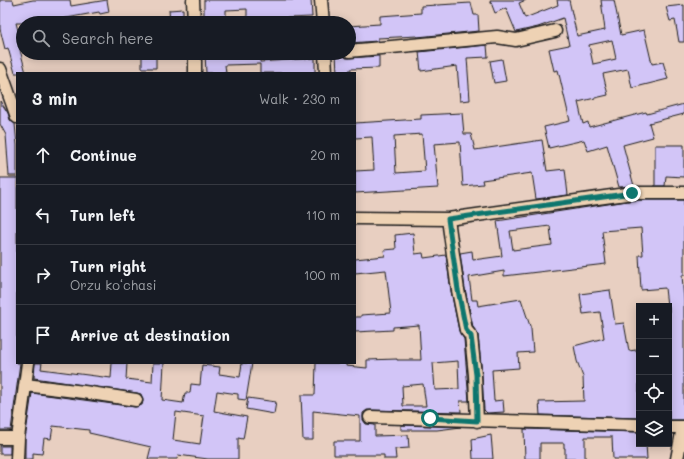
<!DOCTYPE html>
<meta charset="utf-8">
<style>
:root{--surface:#171b24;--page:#20242c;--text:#f1f3f6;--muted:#9ea1a6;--line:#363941}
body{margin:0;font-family:Mali,sans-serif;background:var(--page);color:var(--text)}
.controls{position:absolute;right:12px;bottom:12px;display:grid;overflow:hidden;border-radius:0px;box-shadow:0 2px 10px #0003}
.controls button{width:36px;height:36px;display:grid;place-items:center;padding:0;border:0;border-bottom:1px solid var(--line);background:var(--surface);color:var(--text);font:20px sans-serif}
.stop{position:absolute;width:12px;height:12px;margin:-9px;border:3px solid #0f766e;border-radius:50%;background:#fff}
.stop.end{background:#0f766e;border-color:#fff;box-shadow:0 1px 4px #0008}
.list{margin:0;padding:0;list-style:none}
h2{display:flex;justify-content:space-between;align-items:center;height:52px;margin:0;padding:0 16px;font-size:17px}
h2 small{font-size:13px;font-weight:400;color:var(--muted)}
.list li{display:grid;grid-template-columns:26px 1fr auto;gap:12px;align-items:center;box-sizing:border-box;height:60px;padding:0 16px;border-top:1px solid var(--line)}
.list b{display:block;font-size:15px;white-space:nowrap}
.list p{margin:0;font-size:13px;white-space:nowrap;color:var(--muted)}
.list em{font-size:13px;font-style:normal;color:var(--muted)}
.icon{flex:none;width:22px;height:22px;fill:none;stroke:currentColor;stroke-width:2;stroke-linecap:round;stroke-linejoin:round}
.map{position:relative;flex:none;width:684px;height:459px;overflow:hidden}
.search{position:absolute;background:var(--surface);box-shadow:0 2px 10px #0003;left:16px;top:16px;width:340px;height:44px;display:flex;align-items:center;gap:10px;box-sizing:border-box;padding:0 14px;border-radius:22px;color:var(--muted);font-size:15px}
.panel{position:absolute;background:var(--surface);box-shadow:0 2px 10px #0003;left:16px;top:72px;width:340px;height:292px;border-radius:0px}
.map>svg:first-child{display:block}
.building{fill:#d2c5f7;stroke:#1c1c1c;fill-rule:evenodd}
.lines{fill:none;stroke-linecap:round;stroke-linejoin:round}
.street-casing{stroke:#1c1c1c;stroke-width:15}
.street{stroke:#eed2b4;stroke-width:12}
.route{stroke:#0f766e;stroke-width:5}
</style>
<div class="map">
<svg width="684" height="459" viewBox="0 0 684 459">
<rect width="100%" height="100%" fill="#e8cfc1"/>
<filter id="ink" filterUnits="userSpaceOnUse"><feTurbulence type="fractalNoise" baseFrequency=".025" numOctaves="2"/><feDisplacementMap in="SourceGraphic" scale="8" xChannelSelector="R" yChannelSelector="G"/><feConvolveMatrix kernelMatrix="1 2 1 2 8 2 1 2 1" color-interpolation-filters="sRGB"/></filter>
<g filter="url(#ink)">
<path class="building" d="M0 0H13L14 4 33 0H70L71 6 107 0 109 12 100 14 99 12 50 21V23H16L22 45 19 46 26 73H15L8 48 5 49 0 29Z
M204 0H311L312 17 266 19V23H247V9L226 10V23H204Z
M490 0H526L519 3 525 18 558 5 557 0H569L577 36 605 30 601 0H614L621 35 644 30 652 64 663 62 668 79 632 88 628 69 603 74 608 95 578 102 583 124 588 122 589 127 646 112 647 114 684 104V114L649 123 653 137 623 145 634 186 619 187 607 145 588 151 584 140 549 148 544 127 570 121 558 70 554 71 549 49 569 45 563 18 538 27 516 32 506 8 495 13ZM612 40 616 59 593 64 589 45Z
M471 3 474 15H478L479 31 417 37V36L378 38V41L349 43V26L380 24V16L421 13V6Z
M684 5V42H679L675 20 670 21 666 7Z
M183 9V23H170L169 10Z
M487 45 488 57 467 58 470 100 460 101 457 66 421 71 419 52Z
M142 53H156V68H142Z
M205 53H260V62L315 58V73H260V64L225 65 226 73H206Z
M336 53H342L346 58H349L379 56V68L350 69V73H337Z
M502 59 506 81 494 83 490 61Z
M0 101 8 113 10 120 15 124 17 145V176H9L6 135 0 124Z
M462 113 464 134H471L475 150 542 140 547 171 565 169 568 195 536 199 532 173 482 180 483 184 463 186 460 142 434 144 438 188 355 193V171L374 170 372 137 355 138V123L421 119V115ZM422 134 425 171 396 173 394 136Z
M655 145H684V177L666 176 665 186H655Z
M0 178H17V363H20L11 430H0Z
M634 200H684V275H682L684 301V420H669V306H667L665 288 641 290 639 255H643L641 228 602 231 606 264 504 276V271L469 277 472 300H477L478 306 521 299 531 329 533 352 518 353 519 368 492 370 494 401 503 400 504 412 487 413 484 410 482 375 478 335 473 327 465 289 460 253 472 251 473 260 502 256 497 221ZM550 226 552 245 513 250 510 231Z
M413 233 415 254 423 253 424 258 446 255 451 291 459 331 464 339 469 401H460L461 412 367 410 363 413V420L366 424 375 425V436L408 435 409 448 395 449 396 459H384V455H334V441H360V416L313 411V440H303L301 395H315L316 363H346V366L367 368V360L397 359V360H421L419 325 393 327V330L355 332V317H361V315L391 313 386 270 355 273V259L385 256 384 250 396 249 395 235ZM458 361 459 389 435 390 433 363ZM423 384 426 406H403L402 386Z
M610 290 615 324 624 323 629 351 636 350V352H639V418L540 415 539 402 584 401 583 377 577 361 574 346 604 338 600 312 583 314 580 294Z
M35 363H42L41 369 111 378 112 363H127L126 379 152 382 153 363H164L162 400 183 403 185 393H190L191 384 200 385 202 365 220 367 219 374 240 377 242 363H252L246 400 238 399V394L217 391 214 411 247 417 243 439 238 438V459H208L178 455 177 459H148L151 447 89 433V430L53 426 51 439 44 438 42 454 33 453V459H25V439L32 393 135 407 142 405 143 401 141 394 137 393 34 378ZM176 412 204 416 200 444 173 440Z
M248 398 276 402 274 414 246 409Z
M401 425 461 427 437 430H401Z
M524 429 639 432V444H646L647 459H613L612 437H585V459H565V448H564V443H540V459H525Z
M491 435 493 459H473L472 439Z
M0 446H10V454H0Z"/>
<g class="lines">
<defs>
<path id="street" d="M193 0 194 23
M321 0 323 23
M349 51 497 37 516 40 555 31
M195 53V73
M325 53 326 73
M0 69 17 117
M355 218 448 219 633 193H684
M448 219 458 290 466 330 471 336 475 375 477 421
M25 385 84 392 136 400
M370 417 639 425
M669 427H684
M0 438H18
M17 459 18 438 28 363
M677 459 683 427"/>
</defs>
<use href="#street" class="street-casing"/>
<use href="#street" class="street"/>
</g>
</g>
<g class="lines" filter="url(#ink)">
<path class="route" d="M430 418 477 421 476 375 471 336 466 330 458 290 448 219 632 193"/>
</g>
</svg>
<div class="controls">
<button>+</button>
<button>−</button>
<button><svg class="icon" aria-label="locate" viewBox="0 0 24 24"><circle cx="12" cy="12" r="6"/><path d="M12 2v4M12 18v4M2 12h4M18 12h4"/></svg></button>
<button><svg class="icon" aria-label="layers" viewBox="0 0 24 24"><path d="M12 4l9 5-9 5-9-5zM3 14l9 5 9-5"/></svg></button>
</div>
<div class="stop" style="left:430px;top:418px"></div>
<div class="stop end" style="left:632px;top:193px"></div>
<div class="search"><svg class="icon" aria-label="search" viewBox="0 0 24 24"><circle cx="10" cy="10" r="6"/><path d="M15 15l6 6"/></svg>Search here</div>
<section class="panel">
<h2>3 min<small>Walk · 230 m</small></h2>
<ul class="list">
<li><svg class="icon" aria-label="ahead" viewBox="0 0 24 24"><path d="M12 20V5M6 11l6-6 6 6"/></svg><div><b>Continue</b></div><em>20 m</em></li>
<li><svg class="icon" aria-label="left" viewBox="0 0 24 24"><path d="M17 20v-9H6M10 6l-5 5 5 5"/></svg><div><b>Turn left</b></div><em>110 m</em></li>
<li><svg class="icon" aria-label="right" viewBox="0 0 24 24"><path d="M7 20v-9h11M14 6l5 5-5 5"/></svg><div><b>Turn right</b><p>Orzu koʻchasi</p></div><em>100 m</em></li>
<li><svg class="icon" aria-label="arrive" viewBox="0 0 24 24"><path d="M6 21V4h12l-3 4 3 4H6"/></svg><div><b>Arrive at destination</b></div></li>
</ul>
</section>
</div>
